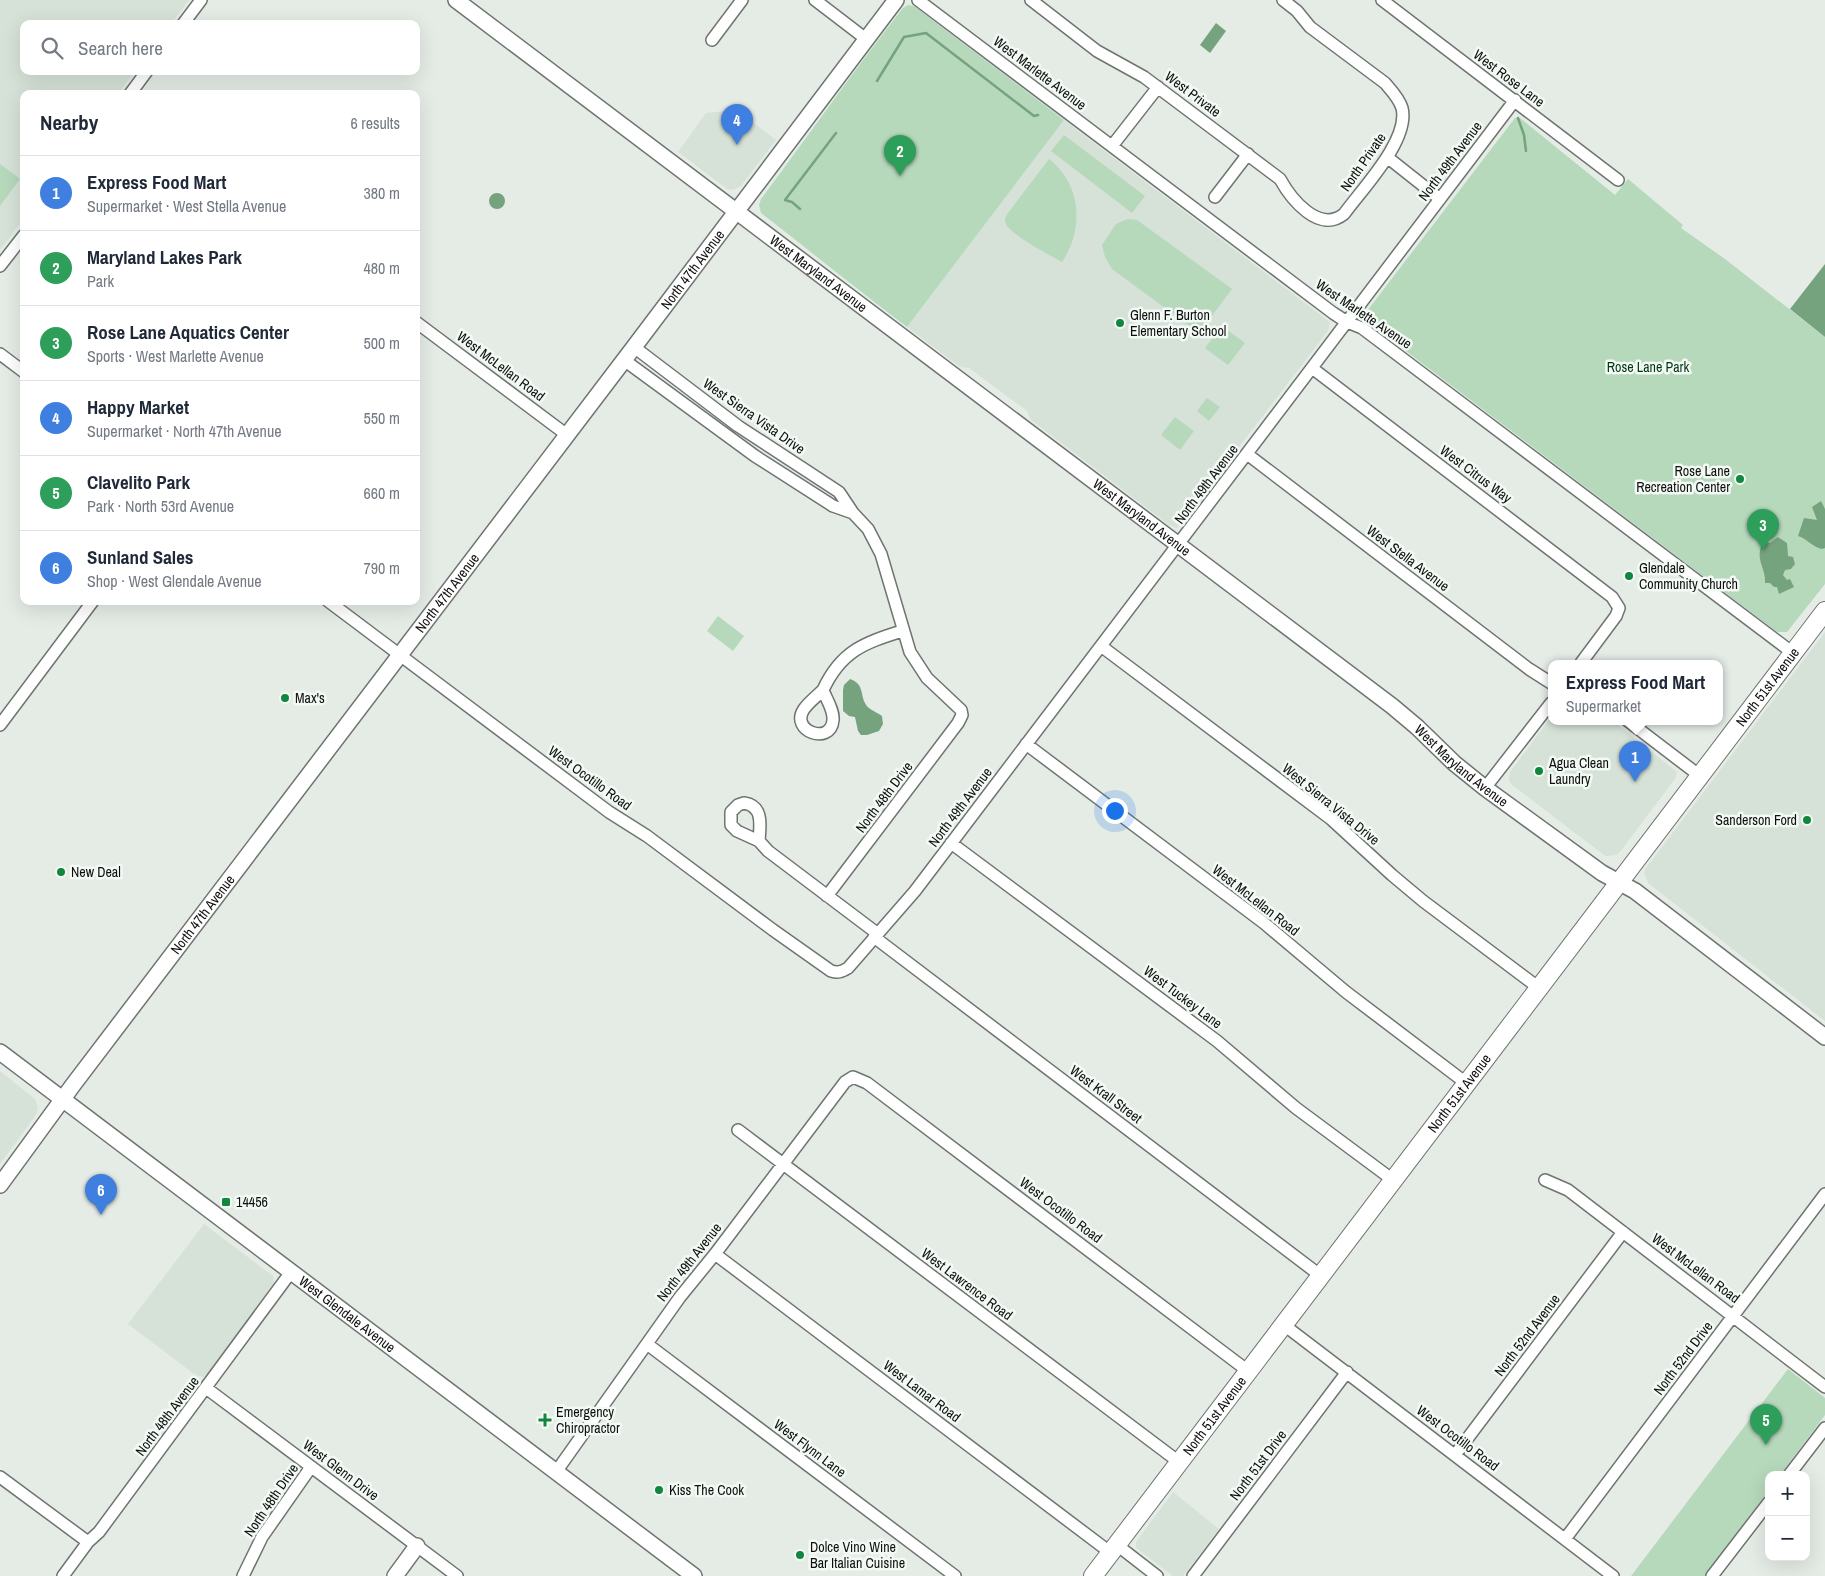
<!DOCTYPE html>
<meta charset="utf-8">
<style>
:root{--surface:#fff;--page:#f6f6f7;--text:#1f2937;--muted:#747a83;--line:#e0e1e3;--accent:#11863e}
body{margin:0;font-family:"Archivo Narrow",sans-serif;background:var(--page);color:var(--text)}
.controls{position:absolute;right:15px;bottom:15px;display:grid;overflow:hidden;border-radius:10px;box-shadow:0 5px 20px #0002}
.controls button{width:45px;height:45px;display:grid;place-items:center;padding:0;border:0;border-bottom:1px solid var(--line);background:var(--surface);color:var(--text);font:25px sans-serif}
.you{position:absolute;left:1114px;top:810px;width:18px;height:18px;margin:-12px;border:4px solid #fff;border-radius:50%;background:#1a73e8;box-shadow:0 0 0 8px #1a73e833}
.badge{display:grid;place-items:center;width:32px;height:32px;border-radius:50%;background:var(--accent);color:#fff;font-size:16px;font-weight:700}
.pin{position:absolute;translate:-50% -41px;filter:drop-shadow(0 1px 2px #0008)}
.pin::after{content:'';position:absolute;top:26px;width:18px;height:15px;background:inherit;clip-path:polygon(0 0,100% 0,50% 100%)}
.popup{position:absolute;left:1548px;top:660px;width:175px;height:65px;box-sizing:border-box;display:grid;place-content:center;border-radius:10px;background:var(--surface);filter:drop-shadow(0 1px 4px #0005);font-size:16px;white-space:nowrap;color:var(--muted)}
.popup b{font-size:19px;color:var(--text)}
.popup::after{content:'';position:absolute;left:50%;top:100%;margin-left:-10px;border:10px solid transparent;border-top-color:var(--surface)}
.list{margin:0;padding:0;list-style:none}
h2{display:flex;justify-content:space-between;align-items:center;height:65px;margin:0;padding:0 20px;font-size:21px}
h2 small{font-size:16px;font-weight:400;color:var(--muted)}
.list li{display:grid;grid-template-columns:32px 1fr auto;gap:15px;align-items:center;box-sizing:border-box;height:75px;padding:0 20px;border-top:1px solid var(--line)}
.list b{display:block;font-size:19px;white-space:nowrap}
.list p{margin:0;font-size:16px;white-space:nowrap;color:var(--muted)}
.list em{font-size:16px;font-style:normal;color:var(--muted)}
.icon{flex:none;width:28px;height:28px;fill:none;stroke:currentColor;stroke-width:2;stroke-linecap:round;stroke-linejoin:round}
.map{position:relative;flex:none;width:1825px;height:1576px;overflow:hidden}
.search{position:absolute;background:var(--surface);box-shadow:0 5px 20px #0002;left:20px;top:20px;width:400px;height:55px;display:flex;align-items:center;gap:12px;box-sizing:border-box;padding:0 18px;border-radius:10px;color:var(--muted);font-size:19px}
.panel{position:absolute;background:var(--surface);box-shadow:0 5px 20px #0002;left:20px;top:90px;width:400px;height:515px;border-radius:10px}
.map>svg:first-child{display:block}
.built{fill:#d6e2d7}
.green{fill:#b6d8bb}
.water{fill:#75a37e}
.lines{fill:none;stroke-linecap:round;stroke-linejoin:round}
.stream{stroke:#75a37e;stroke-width:2.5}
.street-casing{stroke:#6e746f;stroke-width:14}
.secondary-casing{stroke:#6e746f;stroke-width:18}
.primary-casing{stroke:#6e746f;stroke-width:20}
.street{stroke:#fff;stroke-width:11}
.secondary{stroke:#fff;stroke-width:15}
.primary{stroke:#fff;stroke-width:18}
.poi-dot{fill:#11863e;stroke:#f3f9f4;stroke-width:2}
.labels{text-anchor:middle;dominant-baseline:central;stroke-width:5;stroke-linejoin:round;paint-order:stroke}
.street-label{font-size:14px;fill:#0e100e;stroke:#f3f9f4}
.poi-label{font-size:14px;fill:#0e100e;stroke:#f3f9f4;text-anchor:start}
.park-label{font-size:14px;fill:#003713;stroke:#f3f9f4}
</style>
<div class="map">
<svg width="1825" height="1576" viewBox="0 0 1825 1576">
<rect width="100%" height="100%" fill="#e5ece6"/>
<path class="built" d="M0 0H189L171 24H24V71H135L118 94H24V218L0 250Z
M737 110 776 140 741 186 732 190 727 189 678 152 706 113Z
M1064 120 1330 322 1328 331 1177 528 1169 525 1031 420 1027 411 969 368 960 367 907 327Z
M1825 632V1021L1648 883 1644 873 1646 868Z
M1551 717V721H1613L1677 772 1675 779 1620 852 1616 855 1606 856 1600 852 1511 784 1509 780 1510 772Z
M0 1071 35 1099 38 1109 36 1115 0 1164Z
M204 1224 273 1276 274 1283 209 1374 202 1377 194 1374 128 1324Z
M1173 1492 1219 1529 1183 1576H1173L1136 1548V1542Z"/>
<path class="green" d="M908 5 914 6 1064 120 907 327C858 290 810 251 761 213L759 205 761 199C809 135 854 70 903 8Z
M1515 118H1520L1615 195 1628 179 1683 225 1681 228 1725 259 1825 337V584L1787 632H1777L1369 323 1366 317 1367 311Z
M1064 135 1145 196 1132 213 1051 151Z
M1049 159C1082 185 1084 229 1062 262 1051 256 1010 234 1006 224 1004 220 1006 216 1008 213Z
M0 164 20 179 0 206Z
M1128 219 1137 220 1232 289 1199 333 1112 269 1105 257 1102 245 1116 224Z
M1222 326 1245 343 1228 365 1205 348Z
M1207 398 1220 407 1209 421 1197 411Z
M1175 417 1194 431 1180 450 1161 435Z
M718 616 744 636 733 651 707 631Z
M1788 1369 1825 1398V1415L1780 1475H1769V1490L1705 1576H1631Z"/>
<path class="water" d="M1216 23 1226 31 1210 53 1200 45Z
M489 201a8 8 0 1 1 16 0a8 8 0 1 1-16 0Z
M1825 264V337L1790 309Z
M1821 501 1825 509V548L1822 549C1812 547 1808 539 1798 536L1804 518 1817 520 1812 507Z
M1778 537 1787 543 1788 556 1793 557 1795 564 1791 569 1785 570 1783 575 1787 580 1790 579 1794 587 1779 594 1777 587H1774L1770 583H1765C1766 567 1754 560 1763 542L1770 543Z
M850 679C864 684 860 693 865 703 867 709 877 712 882 716L883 724 879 731 867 735H861L858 731 855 717 849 716 843 711V690L844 685Z"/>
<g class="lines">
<path class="stream" d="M877 81 904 37 926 33 1034 116 1038 115
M1518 118 1524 135 1526 151
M800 209 792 202 785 200 836 133"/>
<defs>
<path id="street" d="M815 0 866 39
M918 0 1333 313 1347 322 1362 328 1793 653
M1031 0 1097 51 1144 77 1280 179C1291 199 1319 234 1344 214 1362 189 1410 140 1402 108 1399 98 1391 90 1385 83L1310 27 1297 11 1283 0
M1382 0 1618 180
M183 24 201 0
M712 40 742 0
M130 94 147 71
M1112 146 1158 87
M1387 157 1440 199
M1215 197 1248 154
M0 266 24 235
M416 322 567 435
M634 347 738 426 839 492 853 513 868 529 881 554 910 652 927 678 961 710 962 715 958 723 827 896
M0 354 24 372
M624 360 755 456 833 506 853 513
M1312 368 1612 597 1619 608 1616 616 1581 663
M1247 454 1529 669 1551 683
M328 601 609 812 647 836 773 930 831 971C838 973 841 972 848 968L915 891 1515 100
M1101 646 1331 819 1392 875 1423 901 1539 988
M823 690C826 699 834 710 833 720 831 746 789 731 804 709 809 702 817 696 823 690Z
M823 690C841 651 864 643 902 631
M1628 721 1700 776
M0 725 93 601
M1026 744 1264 923 1346 992 1466 1083
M1485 788 1551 703
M744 803C764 806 760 826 759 841L737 831 731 825V812L738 805Z
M759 841 768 851 878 934
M951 843 1217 1041 1296 1108 1393 1180
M874 937 1321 1276
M738 1130 1179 1462
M1545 1180 1568 1190 1825 1387
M715 1254 1111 1553
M1284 1325 1613 1576
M647 1344 955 1576
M206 1388 457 1576
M1455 1455 1623 1232
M556 1472 680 1297 715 1254 845 1082 853 1077 867 1083 1248 1371
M1789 1475 1825 1428
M0 1477 88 1542
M1565 1539 1825 1194
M1117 1545 1157 1576
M63 1576 88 1542 99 1532 291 1272
M243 1576 262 1537 311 1467
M1193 1576 1347 1372
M1712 1576 1769 1502"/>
<g id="secondary">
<path id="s1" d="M456 0 1392 706 1417 727 1454 763 1485 788 1602 873 1635 891 1825 1037"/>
<path id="s2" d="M0 1052 694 1576"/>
<path id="s3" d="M0 1185 73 1085 634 347 896 0"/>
<path d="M395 1576 417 1546"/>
</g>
<g id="primary">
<path id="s4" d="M1093 1576 1825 611"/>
</g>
</defs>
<use href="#street" class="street-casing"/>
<use href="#secondary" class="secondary-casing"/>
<use href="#primary" class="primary-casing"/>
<use href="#street" class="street"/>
<use href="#secondary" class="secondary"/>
<use href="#primary" class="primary"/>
</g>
<g class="poi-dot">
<circle cx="1120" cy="323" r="5"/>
<circle cx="1740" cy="479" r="5"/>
<circle cx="1629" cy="576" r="5"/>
<circle cx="285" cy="698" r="5"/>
<circle cx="1539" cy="771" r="5"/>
<circle cx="1807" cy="820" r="5"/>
<circle cx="61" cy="872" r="5"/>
<rect x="221" y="1197" width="10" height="10" rx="2.5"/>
<path d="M542.5 1412.5h5v5h5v5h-5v5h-5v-5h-5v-5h5z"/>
<circle cx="659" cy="1490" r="5"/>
<circle cx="800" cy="1555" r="5"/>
</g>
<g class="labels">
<g class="street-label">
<text transform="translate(1040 73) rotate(37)">West Marlette Avenue</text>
<text transform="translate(1509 78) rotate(37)">West Rose Lane</text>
<text transform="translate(1193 94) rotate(37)">West Private</text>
<text transform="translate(1450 161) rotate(-53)">North 49th Avenue</text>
<text transform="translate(1363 162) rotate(-55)">North Private</text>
<text stroke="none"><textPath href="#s3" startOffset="1148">North 47th Avenue</textPath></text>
<text stroke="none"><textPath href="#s1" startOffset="454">West Maryland Avenue</textPath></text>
<text transform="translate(1364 314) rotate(34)">West Marlette Avenue</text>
<text transform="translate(501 366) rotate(37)">West McLellan Road</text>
<text transform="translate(754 416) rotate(35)">West Sierra Vista Drive</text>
<text transform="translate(1476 474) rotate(37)">West Citrus Way</text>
<text transform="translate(1206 484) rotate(-53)">North 49th Avenue</text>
<text stroke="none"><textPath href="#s1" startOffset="859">West Maryland Avenue</textPath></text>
<text transform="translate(1408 558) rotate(37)">West Stella Avenue</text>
<text stroke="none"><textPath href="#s3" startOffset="742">North 47th Avenue</textPath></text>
<text stroke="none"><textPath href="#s4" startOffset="1116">North 51st Avenue</textPath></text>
<text stroke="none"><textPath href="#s1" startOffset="1264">West Maryland Avenue</textPath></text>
<text transform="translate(590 778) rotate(36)">West Ocotillo Road</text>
<text transform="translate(884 797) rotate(-53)">North 48th Drive</text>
<text transform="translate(1331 804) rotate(39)">West Sierra Vista Drive</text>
<text transform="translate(960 807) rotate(-53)">North 49th Avenue</text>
<text transform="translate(1256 900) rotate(38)">West McLellan Road</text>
<text stroke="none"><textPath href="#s3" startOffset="338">North 47th Avenue</textPath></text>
<text transform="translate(1183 997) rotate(37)">West Tuckey Lane</text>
<text stroke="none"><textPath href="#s4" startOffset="606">North 51st Avenue</textPath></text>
<text transform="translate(1106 1094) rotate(37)">West Krall Street</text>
<text transform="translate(1061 1210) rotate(37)">West Ocotillo Road</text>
<text transform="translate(689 1262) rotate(-52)">North 49th Avenue</text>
<text transform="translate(1696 1268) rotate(37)">West McLellan Road</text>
<text transform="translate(967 1284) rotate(37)">West Lawrence Road</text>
<text stroke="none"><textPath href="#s2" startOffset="435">West Glendale Avenue</textPath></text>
<text transform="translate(1527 1335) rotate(-53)">North 52nd Avenue</text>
<text transform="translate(1683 1358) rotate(-53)">North 52nd Drive</text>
<text transform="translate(922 1391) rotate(37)">West Lamar Road</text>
<text transform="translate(167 1416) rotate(-53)">North 48th Avenue</text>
<text stroke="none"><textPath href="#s4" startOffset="201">North 51st Avenue</textPath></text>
<text transform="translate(1458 1438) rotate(37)">West Ocotillo Road</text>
<text transform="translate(810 1448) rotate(37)">West Flynn Lane</text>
<text transform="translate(1258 1465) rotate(-53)">North 51st Drive</text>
<text transform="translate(341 1470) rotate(37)">West Glenn Drive</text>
<text transform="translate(271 1500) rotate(-56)">North 48th Drive</text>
</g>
<g class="poi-label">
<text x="1130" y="315">Glenn F. Burton<tspan x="1130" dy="16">Elementary School</tspan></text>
<text x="1730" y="471" text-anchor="end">Rose Lane<tspan x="1730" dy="16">Recreation Center</tspan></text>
<text x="1639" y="568">Glendale<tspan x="1639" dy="16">Community Church</tspan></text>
<text x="295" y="698">Max's</text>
<text x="1549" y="763">Agua Clean<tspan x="1549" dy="16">Laundry</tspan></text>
<text x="1797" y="820" text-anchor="end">Sanderson Ford</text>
<text x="71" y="872">New Deal</text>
<text x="236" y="1202">14456</text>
<text x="556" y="1412">Emergency<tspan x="556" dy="16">Chiropractor</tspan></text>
<text x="669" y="1490">Kiss The Cook</text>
<text x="810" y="1547">Dolce Vino Wine<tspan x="810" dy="16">Bar Italian Cuisine</tspan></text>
</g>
<g class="park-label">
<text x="1648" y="367">Rose Lane Park</text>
</g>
</g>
</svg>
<div class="controls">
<button>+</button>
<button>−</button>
</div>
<div class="you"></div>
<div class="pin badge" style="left:1635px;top:782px;background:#3f7fe0">1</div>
<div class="popup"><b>Express Food Mart</b>Supermarket</div>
<div class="pin badge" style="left:900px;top:176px;background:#2e9e5b">2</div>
<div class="pin badge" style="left:1763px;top:550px;background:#2e9e5b">3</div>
<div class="pin badge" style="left:737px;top:145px;background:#3f7fe0">4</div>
<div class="pin badge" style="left:1766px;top:1445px;background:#2e9e5b">5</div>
<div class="pin badge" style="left:101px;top:1215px;background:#3f7fe0">6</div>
<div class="search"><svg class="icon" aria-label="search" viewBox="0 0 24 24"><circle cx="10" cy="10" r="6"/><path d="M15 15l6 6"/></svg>Search here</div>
<section class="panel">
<h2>Nearby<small>6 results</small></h2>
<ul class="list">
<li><span class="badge" style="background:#3f7fe0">1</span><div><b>Express Food Mart</b><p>Supermarket · West Stella Avenue</p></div><em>380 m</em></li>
<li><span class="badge" style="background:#2e9e5b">2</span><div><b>Maryland Lakes Park</b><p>Park</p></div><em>480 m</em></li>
<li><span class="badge" style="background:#2e9e5b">3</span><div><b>Rose Lane Aquatics Center</b><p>Sports · West Marlette Avenue</p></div><em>500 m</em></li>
<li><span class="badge" style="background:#3f7fe0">4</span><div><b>Happy Market</b><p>Supermarket · North 47th Avenue</p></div><em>550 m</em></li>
<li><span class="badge" style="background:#2e9e5b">5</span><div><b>Clavelito Park</b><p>Park · North 53rd Avenue</p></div><em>660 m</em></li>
<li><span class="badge" style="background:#3f7fe0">6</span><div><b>Sunland Sales</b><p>Shop · West Glendale Avenue</p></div><em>790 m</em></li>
</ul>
</section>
</div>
